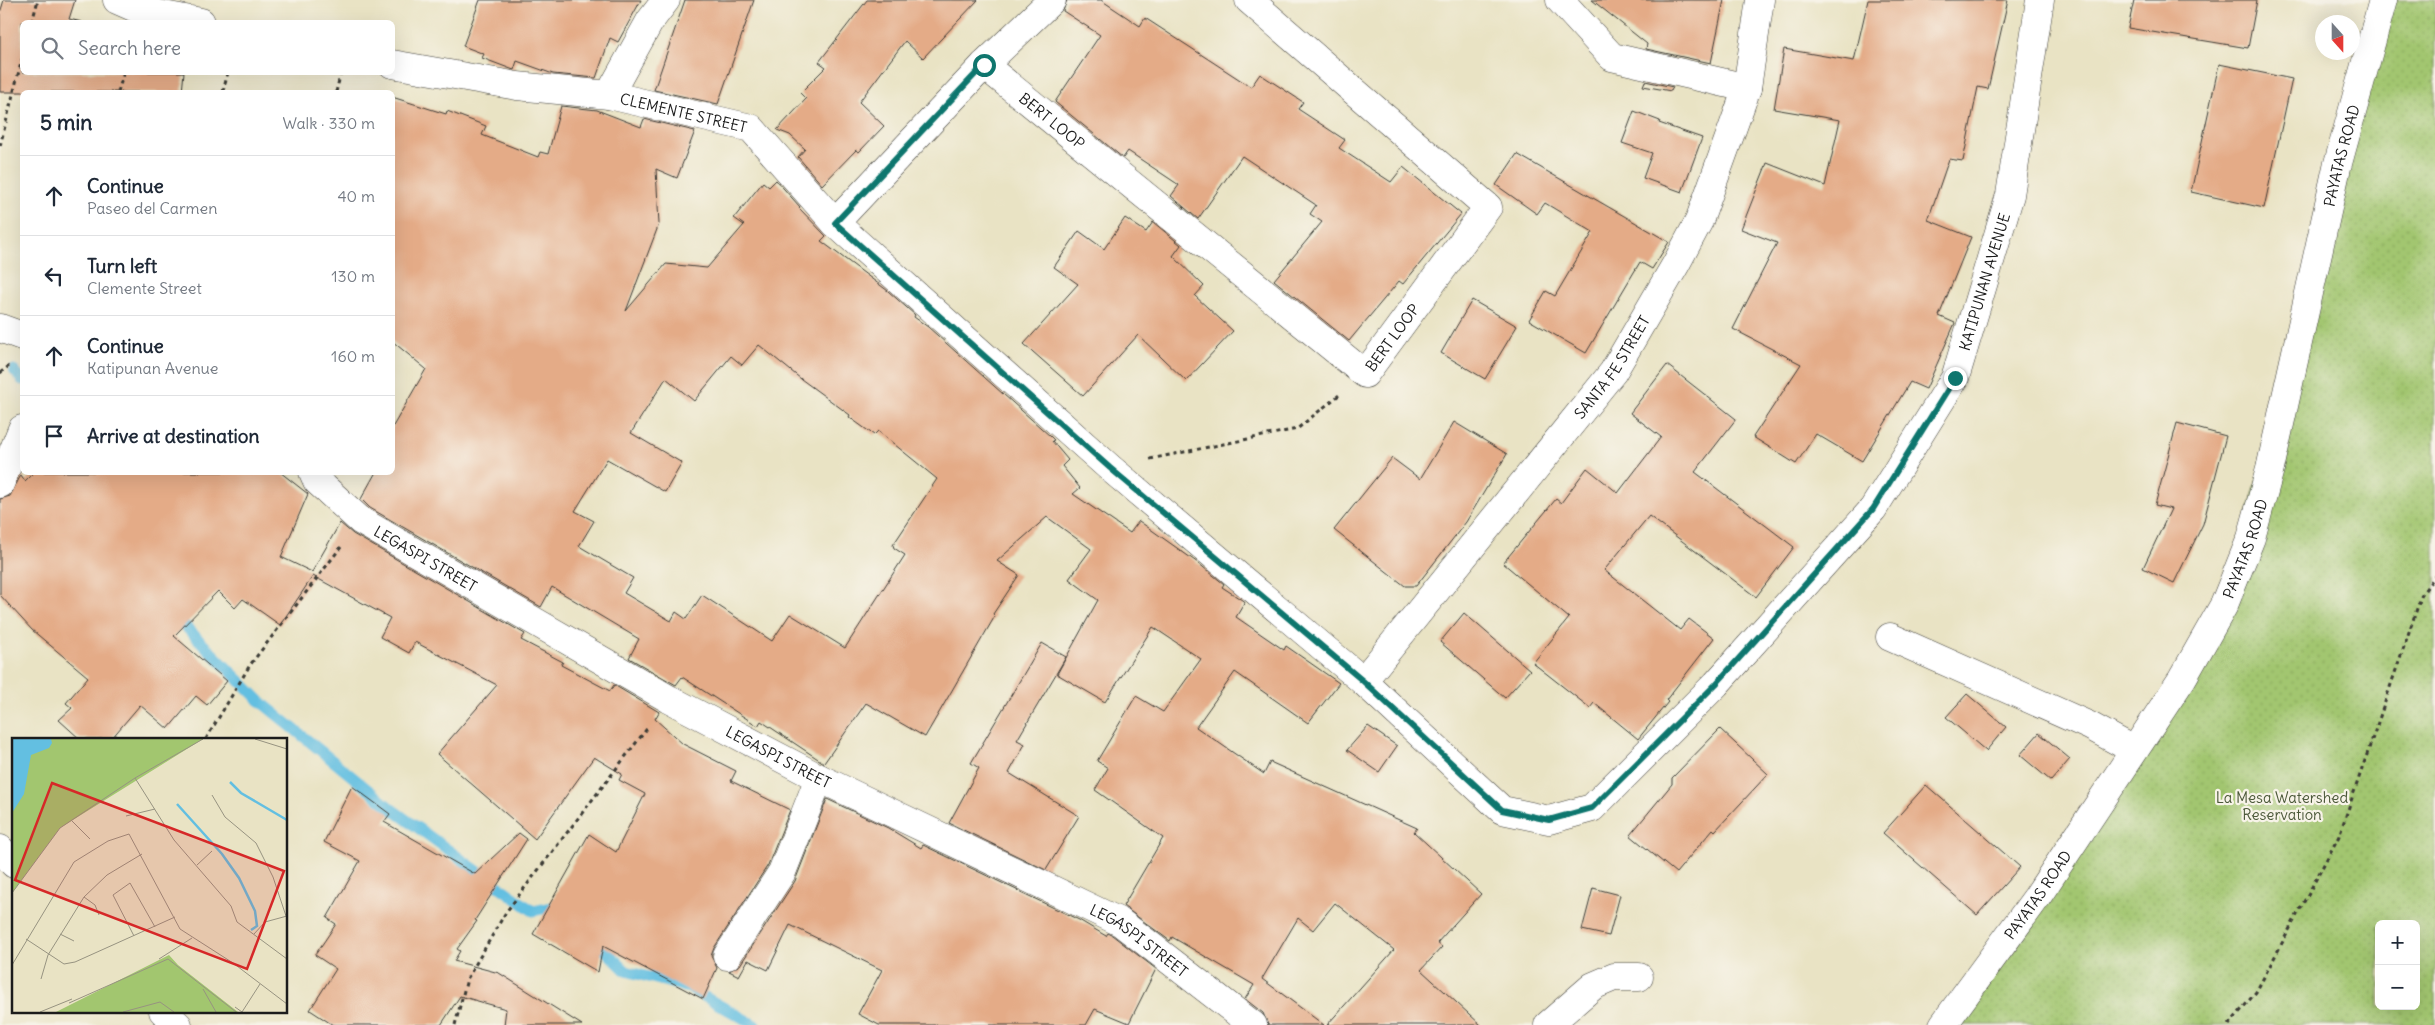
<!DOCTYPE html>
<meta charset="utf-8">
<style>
:root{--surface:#fff;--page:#f2f2f3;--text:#1f2937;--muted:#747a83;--line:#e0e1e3}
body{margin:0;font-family:Delius,sans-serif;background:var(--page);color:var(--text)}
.controls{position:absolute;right:15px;bottom:15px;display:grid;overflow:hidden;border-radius:8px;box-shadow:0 5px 20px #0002}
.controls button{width:45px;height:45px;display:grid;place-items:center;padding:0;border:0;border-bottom:1px solid var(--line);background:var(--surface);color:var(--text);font:25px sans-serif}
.compass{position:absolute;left:2315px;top:15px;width:45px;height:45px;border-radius:50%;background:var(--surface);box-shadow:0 5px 20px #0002;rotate:159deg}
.stop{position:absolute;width:15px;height:15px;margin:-11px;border:4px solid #0f766e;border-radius:50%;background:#fff}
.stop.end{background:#0f766e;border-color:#fff;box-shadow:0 1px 5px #0008}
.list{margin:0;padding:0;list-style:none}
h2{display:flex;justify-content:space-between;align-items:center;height:65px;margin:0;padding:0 20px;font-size:21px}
h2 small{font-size:16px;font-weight:400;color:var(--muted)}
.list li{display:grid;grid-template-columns:32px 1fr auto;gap:15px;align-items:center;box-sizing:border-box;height:80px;padding:0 20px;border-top:1px solid var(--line)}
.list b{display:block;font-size:19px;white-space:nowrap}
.list p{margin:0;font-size:16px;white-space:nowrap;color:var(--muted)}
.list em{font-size:16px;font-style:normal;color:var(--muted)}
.icon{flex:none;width:28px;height:28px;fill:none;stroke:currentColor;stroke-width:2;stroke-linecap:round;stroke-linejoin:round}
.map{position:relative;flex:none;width:2435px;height:1025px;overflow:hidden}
.search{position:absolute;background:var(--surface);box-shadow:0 5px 20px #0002;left:20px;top:20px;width:375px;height:55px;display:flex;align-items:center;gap:12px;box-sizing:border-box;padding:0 18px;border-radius:8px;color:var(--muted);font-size:19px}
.panel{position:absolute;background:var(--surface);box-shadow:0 5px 20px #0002;left:20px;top:90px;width:375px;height:385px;border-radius:8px}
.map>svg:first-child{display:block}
.park{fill:url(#park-dots);stroke:#5f7146;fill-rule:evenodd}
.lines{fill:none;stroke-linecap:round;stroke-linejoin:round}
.stream{stroke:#63bfe1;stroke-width:11}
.building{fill:#e4ab87;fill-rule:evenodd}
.minor-casing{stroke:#3b3a35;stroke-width:29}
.major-casing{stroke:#3b3a35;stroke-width:29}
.path{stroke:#3b3a35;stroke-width:3;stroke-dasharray:4 4;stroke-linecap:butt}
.minor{stroke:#fff;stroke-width:28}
.major{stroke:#fff;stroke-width:28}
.route{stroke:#0f766e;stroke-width:6}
.labels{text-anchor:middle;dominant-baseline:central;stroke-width:4.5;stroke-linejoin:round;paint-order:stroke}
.street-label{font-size:15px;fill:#1c1c1c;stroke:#f7f3e8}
.park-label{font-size:15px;fill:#4b5839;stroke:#f7f3e8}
.inset-river{fill:none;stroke:#63bfe1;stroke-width:2.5}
.inset-road{fill:none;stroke:#979381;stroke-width:1}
.view{fill:#d62828;fill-opacity:0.15;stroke:#d62828;stroke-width:2.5}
.inset-edge{fill:none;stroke:#1c1c1c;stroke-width:2.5}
</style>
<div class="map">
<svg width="2435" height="1025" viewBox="0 0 2435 1025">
<defs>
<pattern id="park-dots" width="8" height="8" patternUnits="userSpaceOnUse" patternTransform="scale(1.25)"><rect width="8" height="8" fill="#a2c66f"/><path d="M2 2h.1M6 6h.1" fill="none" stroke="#8baa60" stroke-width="1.8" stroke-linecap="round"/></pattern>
</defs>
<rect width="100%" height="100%" fill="#f7f3e8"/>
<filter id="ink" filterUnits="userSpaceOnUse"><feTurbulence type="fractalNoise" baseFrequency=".02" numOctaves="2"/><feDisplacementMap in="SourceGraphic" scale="10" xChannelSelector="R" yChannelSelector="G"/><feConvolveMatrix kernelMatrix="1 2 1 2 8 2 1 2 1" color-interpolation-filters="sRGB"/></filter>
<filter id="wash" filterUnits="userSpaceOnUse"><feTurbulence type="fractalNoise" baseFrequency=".0096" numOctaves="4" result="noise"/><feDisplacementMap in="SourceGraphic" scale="20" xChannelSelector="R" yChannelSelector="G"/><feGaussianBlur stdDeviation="1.12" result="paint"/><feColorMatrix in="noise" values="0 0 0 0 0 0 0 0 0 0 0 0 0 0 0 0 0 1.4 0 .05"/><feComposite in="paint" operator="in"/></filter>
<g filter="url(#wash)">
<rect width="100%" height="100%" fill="#e9e3c4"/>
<path class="park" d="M2383 0H2435V1025H1943L2224 605ZM2379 924H2416V1006H2379Z"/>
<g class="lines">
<path class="stream" d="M14 370 22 380
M174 615 261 702 393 810 533 911 556 906 560 909
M592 937 626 971 689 988 755 1025"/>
</g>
<g id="blocks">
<path class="building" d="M4 0H75L69 19 82 22H22V72H184L182 92H0V13Z
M480 0H641L618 42 610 38 596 78 553 74 517 61 514 70 511 69 482 58 484 54 463 46Z
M685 0H754L718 104 654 90Z
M867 0H978L923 58 905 41 859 102 884 126 859 152 856 150 822 185 798 157 805 149 790 135 777 130 806 99 800 93 826 67 819 62Z
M1067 0H1101L1140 26 1145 18 1251 87 1260 74 1303 102 1298 109 1345 140 1339 148 1391 182 1403 167 1461 214 1403 284 1399 281 1349 341 1274 280 1322 222 1310 214 1316 205 1242 156 1198 219 1171 196 1179 185 1128 151 1123 158 1055 102 1100 35 1063 11Z
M1592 0H1724L1711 63 1646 49 1647 44Z
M1868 0H2008L1988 89 1978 87 1963 161 1949 159 1928 220 1971 237 1939 316 1955 323 1926 389 1910 382 1862 461 1816 434 1796 464 1753 437 1801 364 1733 329 1777 243 1741 229 1767 163 1825 186 1840 120 1774 109 1784 49 1854 61Z
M2134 0H2257L2248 48 2128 28Z
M2219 64 2292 79 2264 208 2191 192Z
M1645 81 1673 87 1671 91 1643 86Z
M392 97 446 114 447 111 486 126 482 135 538 157 540 152 548 154 561 106 597 110 641 127 644 119 695 131 677 178 656 169 659 224 626 311 666 264 707 268 744 225 734 218 763 182 769 187 776 180 800 207 799 208 826 236 821 241 888 291 915 315 914 317 928 327 1050 436 1054 440 1052 441 1068 460 1062 466 1080 488 1073 494 1130 533 1139 521 1198 563 1224 584 1222 587 1245 602 1236 617 1284 650 1286 646 1339 683 1308 723 1235 672 1196 727 1264 774 1270 762 1417 828 1414 832 1481 894 1437 943 1442 947 1421 970 1481 1025H1327L1394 950 1335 903 1313 930 1298 918 1262 979 1324 1025H1268L1263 1013 1245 999 1254 985 1172 937 1170 941 1123 906 1163 838 1095 790 1108 768 1097 761 1136 696 1163 712 1201 659 1153 627 1105 702 1057 674 1098 600 1069 579 1091 549 1047 517 997 561 1019 575 993 614 995 616 925 737 866 703 824 763 761 721 758 726 682 677 676 685 629 658 639 639 552 587 541 607 370 508 361 499 376 472H392V428L426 369 392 341ZM759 345 801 379 850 415 849 417 874 435 878 431 937 479 893 545 894 548 905 555 845 648 790 614 772 641 702 595 686 619 676 612 671 621 624 593 633 578 579 546 594 521 575 511 607 459 665 492 682 463 631 433 666 378 694 401 731 356 742 365Z
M1634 111 1660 121 1659 123 1702 138 1682 192 1643 178 1652 153 1622 143Z
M1517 154 1669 242 1652 269 1640 262 1586 353 1529 320 1546 291 1555 296 1593 232 1545 203 1537 214 1496 185Z
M1125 218 1146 232 1153 222 1181 245 1173 256 1204 286 1195 296 1233 331 1186 381 1138 335 1083 396 1024 344 1078 284 1054 267 1079 231 1104 249Z
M1472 300 1517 326 1485 379 1441 353Z
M1667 365 1736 419 1695 472 1794 547 1756 597 1649 516 1606 568 1604 570 1680 630 1689 619 1714 638 1666 700 1668 702 1638 739 1594 703 1590 708 1533 663 1569 618 1503 563 1556 499 1561 503 1587 468 1618 493 1661 437 1630 413Z
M1454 422 1507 454 1466 522 1416 586H1405L1334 530 1392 458 1420 479Z
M2177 423 2226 436 2203 524 2174 583 2143 568 2171 509 2155 505Z
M34 472H280L308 494 281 557 312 572 340 523 353 534 525 634 521 640 563 662 561 665 610 691 614 685 659 712 655 719 683 744 736 771 731 781 790 810 768 865 714 948 711 956 717 968 703 999 603 946 598 972 533 934 589 834 616 852 645 794 619 780 622 774 594 757 535 839 437 754 497 685 415 642 409 653 380 637 390 618 313 576 280 625 243 599 235 608 218 591 174 636 227 681 207 705 196 696 168 729 140 705 111 739H80L59 720 72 708 66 703 88 677 32 630 0 595V499L10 496 21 475 25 481Z
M1464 613 1530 670 1505 698 1440 642Z
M1042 643 1066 657 1017 740 1025 744 1009 773 1079 816 1046 870 949 823 979 768 971 763Z
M1967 694 2006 727 1986 751 1946 717Z
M1368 726 1397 746 1379 772 1347 750Z
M1720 729 1768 774 1715 831 1713 829 1676 873 1630 835 1672 784V778Z
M2039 733 2070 759 2051 781 2020 755Z
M1926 785 2020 867 1977 915 1883 833Z
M352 786 390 814 384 822 475 874 519 833 527 839 475 920 477 921 457 949 460 951 454 961 499 973 582 1025H504L506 1009 460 996 441 1025H333L310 1010 336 969 315 955 336 924 327 918 360 861 324 842Z
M827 799 888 828 921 848 923 845 1079 920 1106 936 1108 933 1112 935 1156 969 1129 1023 1095 1009 1086 1025H879L858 1014 882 970 790 925 768 970 748 960 739 976 729 971 740 965 795 881Z
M1593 888 1620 895 1609 936 1582 930Z"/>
</g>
</g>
<g filter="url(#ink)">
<use href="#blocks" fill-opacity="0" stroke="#3b3a35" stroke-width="1"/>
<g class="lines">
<defs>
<g id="minor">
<path d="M117 0 142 11 201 22"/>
<path d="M1560 0 1612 57 1747 88"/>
<path id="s1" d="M392 64 517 86 609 95 751 128 835 223 1110 468 1363 681 1502 810 1549 820 1592 808 1716 684 1873 509 1955 378 2010 195 2040 0"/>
<path id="s2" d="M984 65 1365 374 1488 207 1249 0"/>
<path d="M609 95 650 21 666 0"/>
<path d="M835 223 984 65 1052 0"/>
<path d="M0 328 22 336"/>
<path id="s3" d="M313 472 317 481 361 521 669 699 819 778 1120 922 1253 1025"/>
<path d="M0 484 22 429"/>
<path d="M1890 637 2090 726 2134 750"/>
<path id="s4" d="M1363 681 1613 372 1676 264 1699 221 1747 88 1760 0"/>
<path d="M0 849 14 864"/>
<path d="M727 956 782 872 819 778"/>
<path d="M163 1011 178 1025"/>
<path d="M1548 1025 1593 986 1614 977H1639"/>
</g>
<g id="major">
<path id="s5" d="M1943 1025 2037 897 2182 679 2224 605 2251 538 2270 469 2337 167 2383 0"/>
</g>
</defs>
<use href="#minor" class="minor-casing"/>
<use href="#major" class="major-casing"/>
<path class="path" d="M32 22 38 0
M118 92 124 72
M223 92 228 72
M336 92 341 72
M0 146 22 59
M0 373 9 366
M1150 459 1297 429 1339 395
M206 739 250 665 341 547
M455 1025 467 979 506 912 649 726
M2229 1025 2256 992 2339 836 2422 594 2435 576"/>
<use href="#minor" class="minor"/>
<use href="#major" class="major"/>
</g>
</g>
<g class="lines" filter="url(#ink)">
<path class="route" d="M984 65 835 223 1110 468 1363 681 1502 810 1549 820 1592 808 1716 684 1873 509 1955 378"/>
</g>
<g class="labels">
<g class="street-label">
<text stroke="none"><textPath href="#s1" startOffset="296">CLEMENTE STREET</textPath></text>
<text stroke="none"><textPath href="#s2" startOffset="88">BERT LOOP</textPath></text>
<text stroke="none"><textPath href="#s5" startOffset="971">PAYATAS ROAD</textPath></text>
<text stroke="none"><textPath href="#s1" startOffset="2139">KATIPUNAN AVENUE</textPath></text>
<text stroke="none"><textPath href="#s2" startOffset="536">BERT LOOP</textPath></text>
<text stroke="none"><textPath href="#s4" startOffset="401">SANTA FE STREET</textPath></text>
<text stroke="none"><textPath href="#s5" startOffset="566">PAYATAS ROAD</textPath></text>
<text stroke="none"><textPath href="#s3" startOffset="144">LEGASPI STREET</textPath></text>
<text stroke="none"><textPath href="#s3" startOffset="549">LEGASPI STREET</textPath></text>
<text stroke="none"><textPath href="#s5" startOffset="161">PAYATAS ROAD</textPath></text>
<text stroke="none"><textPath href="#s3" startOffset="954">LEGASPI STREET</textPath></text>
</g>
<g class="park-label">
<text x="2282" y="797">La Mesa Watershed<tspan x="2282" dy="17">Reservation</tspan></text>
</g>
</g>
<g transform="translate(12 738)">
<rect width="275" height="275" fill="#e9e3c4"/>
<path d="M0 1H191L48 90 0 155ZM157 217 166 227 226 274H44Z" fill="#a2c66f"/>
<path d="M0 1H39L40 5 37 10 19 17 12 56 0 75Z" fill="#63bfe1"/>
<path class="inset-river" d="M218 44 229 55 275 82M165 66 210 116 227 140 243 173 245 188 239 192"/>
<path class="inset-road" d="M243 1 275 11M123 40 162 102 219 168 225 184 275 221M200 57 213 79 244 105 261 139 275 181M114 78 143 71M59 82 78 101M185 127 200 113M0 155 48 90 123 40 191 1M72 159 83 167 87 177M48 196 62 203M242 196 253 184 275 178M122 198 101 157 118 145 143 189M14 201 52 226 63 224 163 179M147 221 180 200M0 227 62 124 96 103 117 96 168 191 221 225 275 266M29 241 36 217 72 159 95 137 130 116M191 251 204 274M57 265 156 221 224 274M223 269 230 274 248 246M28 274 60 261M111 274 148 264 162 274"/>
<path class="view" d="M40 45 272 133 235 231 3 142Z"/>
<rect width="275" height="275" class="inset-edge"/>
</g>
</svg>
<div class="controls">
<button>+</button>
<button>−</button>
</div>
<svg class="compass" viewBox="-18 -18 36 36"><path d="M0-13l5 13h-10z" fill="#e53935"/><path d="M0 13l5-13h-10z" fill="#747a83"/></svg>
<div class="stop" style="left:984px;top:65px"></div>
<div class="stop end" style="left:1955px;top:378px"></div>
<div class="search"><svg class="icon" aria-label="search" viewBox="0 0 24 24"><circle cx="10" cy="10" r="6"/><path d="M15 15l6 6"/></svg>Search here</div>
<section class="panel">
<h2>5 min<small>Walk · 330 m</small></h2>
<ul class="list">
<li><svg class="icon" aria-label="ahead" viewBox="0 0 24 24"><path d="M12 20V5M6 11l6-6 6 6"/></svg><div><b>Continue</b><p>Paseo del Carmen</p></div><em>40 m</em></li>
<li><svg class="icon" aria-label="left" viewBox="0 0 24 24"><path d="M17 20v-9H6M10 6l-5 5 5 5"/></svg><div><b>Turn left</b><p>Clemente Street</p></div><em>130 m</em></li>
<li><svg class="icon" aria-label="ahead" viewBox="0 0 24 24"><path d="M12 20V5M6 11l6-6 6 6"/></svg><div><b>Continue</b><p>Katipunan Avenue</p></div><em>160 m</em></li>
<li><svg class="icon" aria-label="arrive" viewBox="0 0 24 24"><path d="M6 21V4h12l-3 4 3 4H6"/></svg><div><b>Arrive at destination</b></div></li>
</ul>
</section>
</div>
